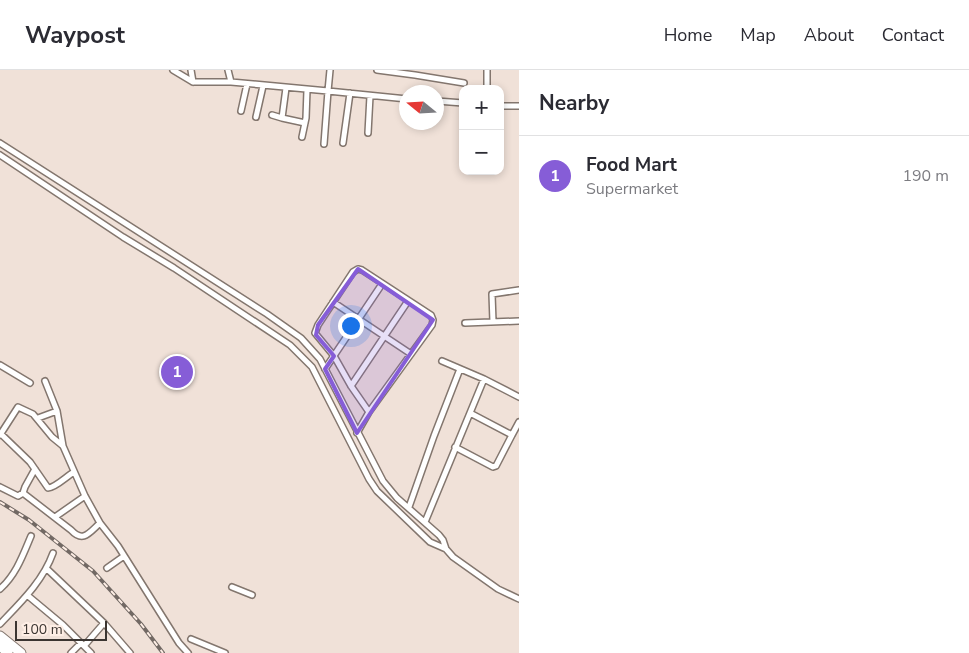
<!DOCTYPE html>
<meta charset="utf-8">
<style>
:root{--surface:#fff;--page:#f2f2f3;--text:#2b2b33;--muted:#7c7c81;--line:#e1e1e2;--accent:#865dd7}
body{margin:0;font-family:"Nunito Sans",sans-serif;background:var(--page);color:var(--text)}
.controls{position:absolute;right:15px;top:15px;display:grid;overflow:hidden;border-radius:10px;box-shadow:0 2px 8px #0003}
.controls button{width:45px;height:45px;display:grid;place-items:center;padding:0;border:0;border-bottom:1px solid var(--line);background:var(--surface);color:var(--text);font:25px sans-serif}
.compass{position:absolute;left:399px;top:15px;width:45px;height:45px;border-radius:50%;background:var(--surface);box-shadow:0 2px 8px #0003;rotate:288deg}
.scale{position:absolute;left:15px;bottom:12px;width:92px;box-sizing:border-box;padding-left:5px;border:2px solid #3b3531;border-top:0;font-size:14px;line-height:18px;white-space:nowrap;color:#3b3531;-webkit-text-stroke:4px #feeee5;paint-order:stroke}
.you{position:absolute;left:350px;top:255px;width:18px;height:18px;margin:-12px;border:4px solid #fff;border-radius:50%;background:#1a73e8;box-shadow:0 0 0 8px #1a73e833}
.badge{display:grid;place-items:center;width:32px;height:32px;border-radius:50%;background:var(--accent);color:#fff;font-size:16px;font-weight:700}
.pin{position:absolute;translate:-50% -50%;border:2px solid #fff;box-shadow:0 1px 5px #0006}
.list{margin:0;padding:0;list-style:none}
h2{display:flex;justify-content:space-between;align-items:center;height:65px;margin:0;padding:0 20px;font-size:21px}
h2 small{font-size:16px;font-weight:400;color:var(--muted)}
.list li{display:grid;grid-template-columns:32px 1fr auto;gap:15px;align-items:center;box-sizing:border-box;height:80px;padding:0 20px;border-top:1px solid var(--line)}
.list b{display:block;font-size:19px;white-space:nowrap}
.list p{margin:0;font-size:16px;white-space:nowrap;color:var(--muted)}
.list em{font-size:16px;font-style:normal;color:var(--muted)}
.map{position:relative;flex:none;width:519px;height:583px;overflow:hidden}
header{display:flex;align-items:center;gap:30px;box-sizing:border-box;height:70px;padding:0 25px;background:var(--surface);border-bottom:1px solid var(--line)}
header strong{font-size:24px}
nav{display:flex;gap:28px;margin-inline-start:auto;font-size:18px}
main{display:flex}
aside{flex:1;background:var(--surface)}
.map>svg:first-child{display:block}
.lines{fill:none;stroke-linecap:round;stroke-linejoin:round}
.street-casing{stroke:#83766e;stroke-width:8}
.highway-casing{stroke:#83766e;stroke-width:11}
.street{stroke:#fff;stroke-width:5}
.highway{stroke:#fff;stroke-width:9}
.rail-casing{stroke:#726964;stroke-width:4}
.rail{stroke:#feeee5;stroke-width:2;stroke-dasharray:5.5;stroke-linecap:butt}
.marked{fill:#865dd7;fill-opacity:0.2;stroke:#865dd7;stroke-width:4;stroke-linejoin:round}
</style>
<header>
<strong>Waypost</strong>
<nav><a>Home</a><a>Map</a><a>About</a><a>Contact</a></nav>
</header>
<main>
<div class="map">
<svg width="519" height="583" viewBox="0 0 519 583">
<rect width="100%" height="100%" fill="#f0e1d8"/>
<g class="lines">
<defs>
<path id="street" d="M173 0 193 12 191 0
M330 0 328 21 407 29
M377 0 415 5 464 13
M487 0V19
M193 12H231L228 0
M231 12 328 21 324 74
M286 18 282 48 305 53
M437 31 463 33
M500 36H519
M241 41 247 14
M272 45 282 48
M256 47 263 16
M368 63 370 26
M302 67 306 48 307 20
M0 73 267 244 301 268 320 289 383 411 397 428 439 465 443 470 446 479
M343 73 350 23
M0 85 123 167 174 198 290 275 312 297 369 409 377 421 430 472 446 479 453 487 498 519 519 529
M333 232 411 284
M493 252 492 224 519 220
M465 253 519 251
M442 291 484 309 519 327
M0 295 30 313
M325 299 382 214
M45 311 57 341
M351 316 408 231
M38 348 57 341 63 376
M357 363 369 342 432 255 433 250 431 245 362 200 358 199 353 202 318 255 315 263 334 286 351 316 369 342
M1 364 30 392 48 418C55 418 67 406 74 402
M0 365 18 337 33 344 52 367 63 376 85 426 100 453C89 463 83 473 71 460L23 423 18 426 0 417
M512 365 519 352
M455 377 493 397 496 396 512 365 470 343
M23 423 25 417 35 399
M409 437 434 366 460 299
M55 447 85 426
M425 452 484 309
M100 453 118 476 179 573 188 583
M107 498 124 486
M47 499 104 553 84 576
M232 517 252 525
M0 519C16 505 23 485 31 466
M27 525 63 555 91 583
M104 553 130 583
M0 554C21 532 43 511 53 483
M191 569 225 583
M71 583 81 573"/>
<path id="highway" d="M0 566 21 583
M0 576 8 583"/>
</defs>
<use href="#street" class="street-casing"/>
<use href="#highway" class="highway-casing"/>
<use href="#street" class="street"/>
<use href="#highway" class="highway"/>
<defs>
<path id="rail" d="M0 432 29 450 93 501 141 554 163 583"/>
</defs>
<use href="#rail" class="rail-casing"/>
<use href="#rail" class="rail"/>
</g>
<path class="marked" d="M358 199 433 250 357 363 325 299 334 286 316 265 318 255Z"/>
</svg>
<div class="controls">
<button>+</button>
<button>−</button>
</div>
<svg class="compass" viewBox="-18 -18 36 36"><path d="M0-13l5 13h-10z" fill="#e53935"/><path d="M0 13l5-13h-10z" fill="#7c7c81"/></svg>
<div class="scale">100 m</div>
<div class="you"></div>
<div class="pin badge" style="left:177px;top:302px">1</div>
</div>
<aside>
<h2>Nearby<small></small></h2>
<ul class="list">
<li><span class="badge">1</span><div><b>Food Mart</b><p>Supermarket</p></div><em>190 m</em></li>
</ul>
</aside>
</main>
